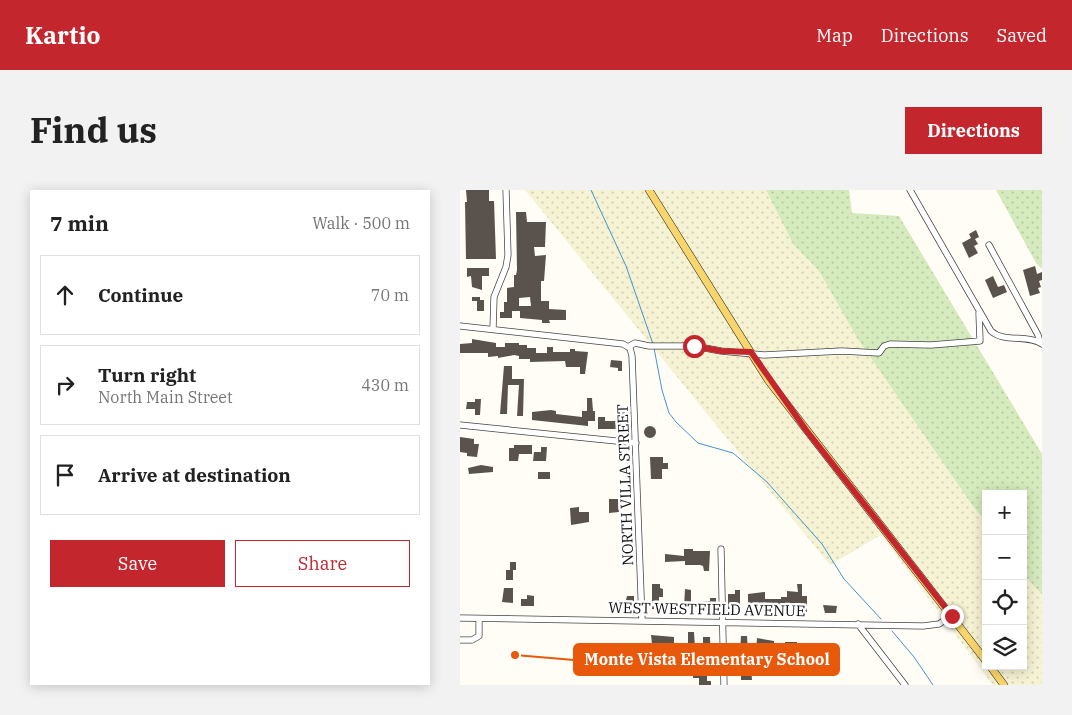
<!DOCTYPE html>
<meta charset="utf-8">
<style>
:root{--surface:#fff;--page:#f2f2f2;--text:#222;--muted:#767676;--line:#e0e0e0;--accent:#c4262e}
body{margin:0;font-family:"IBM Plex Serif",serif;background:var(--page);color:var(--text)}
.controls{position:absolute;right:15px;bottom:15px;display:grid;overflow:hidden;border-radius:0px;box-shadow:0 2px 12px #0003}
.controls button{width:45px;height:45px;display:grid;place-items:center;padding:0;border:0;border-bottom:1px solid var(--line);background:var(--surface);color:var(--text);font:25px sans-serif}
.stop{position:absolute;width:15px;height:15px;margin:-11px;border:4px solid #c4262e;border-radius:50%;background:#fff}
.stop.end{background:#c4262e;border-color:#fff;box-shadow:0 1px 5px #0008}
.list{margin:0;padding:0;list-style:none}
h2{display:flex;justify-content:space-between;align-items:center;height:65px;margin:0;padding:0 20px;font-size:21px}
h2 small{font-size:16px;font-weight:400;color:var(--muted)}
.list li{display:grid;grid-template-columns:32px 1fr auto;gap:15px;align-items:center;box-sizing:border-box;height:80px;margin:0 10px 10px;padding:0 10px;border:1px solid var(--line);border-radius:0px}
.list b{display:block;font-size:19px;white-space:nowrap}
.list p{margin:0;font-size:16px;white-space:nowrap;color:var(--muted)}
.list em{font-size:16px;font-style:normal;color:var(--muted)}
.actions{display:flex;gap:10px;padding:15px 20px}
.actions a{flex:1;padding:11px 0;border:1px solid var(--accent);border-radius:0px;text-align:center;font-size:18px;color:var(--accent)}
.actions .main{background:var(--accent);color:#fff}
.icon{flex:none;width:28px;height:28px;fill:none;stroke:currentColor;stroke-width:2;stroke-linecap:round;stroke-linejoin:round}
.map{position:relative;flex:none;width:582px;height:495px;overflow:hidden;border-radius:0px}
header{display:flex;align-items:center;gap:30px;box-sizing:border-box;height:70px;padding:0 25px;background:var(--accent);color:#fff}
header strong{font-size:24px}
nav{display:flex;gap:28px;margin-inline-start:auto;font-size:18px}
.intro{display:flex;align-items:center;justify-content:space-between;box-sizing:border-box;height:120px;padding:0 30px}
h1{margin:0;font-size:35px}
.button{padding:12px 22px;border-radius:0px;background:var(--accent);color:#fff;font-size:18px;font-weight:700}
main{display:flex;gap:30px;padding:0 30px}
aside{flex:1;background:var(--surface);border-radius:0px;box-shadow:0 2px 12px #0003}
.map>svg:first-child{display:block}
.farmland{fill:url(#farmland-dots)}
.grass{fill:url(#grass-dots)}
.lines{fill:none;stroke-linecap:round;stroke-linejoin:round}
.stream{stroke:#3f96cf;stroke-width:1}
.building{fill:#5a524d;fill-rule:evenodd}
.minor-casing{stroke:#444;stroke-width:7}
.major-casing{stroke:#222;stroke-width:8}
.minor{stroke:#fff;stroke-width:5.5}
.major{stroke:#f9d66b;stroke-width:7}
.route{stroke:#c4262e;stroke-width:6}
.labels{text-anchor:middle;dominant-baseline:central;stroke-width:5;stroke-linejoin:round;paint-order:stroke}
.street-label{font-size:15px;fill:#111;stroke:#fff}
.leader{fill:none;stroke:#e8590c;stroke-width:2}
.callout-dot{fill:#e8590c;stroke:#fff;stroke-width:2}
.callout{fill:#e8590c;stroke:#e8590c;stroke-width:2}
.callout-label{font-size:16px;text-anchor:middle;font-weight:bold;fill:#fff}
</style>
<header>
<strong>Kartio</strong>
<nav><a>Map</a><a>Directions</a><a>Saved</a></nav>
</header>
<div class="intro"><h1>Find us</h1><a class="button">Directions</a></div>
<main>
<aside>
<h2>7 min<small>Walk · 500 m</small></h2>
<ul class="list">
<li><svg class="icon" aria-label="ahead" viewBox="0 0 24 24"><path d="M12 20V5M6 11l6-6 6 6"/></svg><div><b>Continue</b></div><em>70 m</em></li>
<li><svg class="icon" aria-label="right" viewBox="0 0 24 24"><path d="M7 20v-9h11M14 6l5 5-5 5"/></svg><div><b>Turn right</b><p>North Main Street</p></div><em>430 m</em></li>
<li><svg class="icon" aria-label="arrive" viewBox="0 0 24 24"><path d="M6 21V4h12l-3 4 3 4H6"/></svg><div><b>Arrive at destination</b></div></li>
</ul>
<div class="actions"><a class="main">Save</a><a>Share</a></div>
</aside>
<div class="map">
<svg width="582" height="495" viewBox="0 0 582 495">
<defs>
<pattern id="farmland-dots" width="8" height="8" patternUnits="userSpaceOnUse" patternTransform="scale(1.25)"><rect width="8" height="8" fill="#f6f3d4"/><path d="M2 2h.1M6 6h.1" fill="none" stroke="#d2cfb5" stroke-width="1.8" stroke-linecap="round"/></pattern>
<pattern id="grass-dots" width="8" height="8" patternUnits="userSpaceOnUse" patternTransform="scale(1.25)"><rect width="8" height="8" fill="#d5ebbd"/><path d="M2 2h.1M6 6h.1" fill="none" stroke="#b6c8a1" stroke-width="1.8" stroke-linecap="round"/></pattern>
</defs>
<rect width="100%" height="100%" fill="#fffdf5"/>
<path class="farmland" d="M65 0H188L275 132 194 0H306L333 54 359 81 397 148 512 315 526 332V476H563V384L582 405V495H533L421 345 370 375Z"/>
<path class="grass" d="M306 0H389L392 23 439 26 582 264V405L563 384V304H526V332L512 315 397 148 359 81 333 54Z
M536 0H582V79L576 73Z"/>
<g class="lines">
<path class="stream" d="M131 0 166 76 193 154
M194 158 202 200 209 223 216 232 238 253 273 263 307 292 362 354 384 389 421 429
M432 441 454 467 473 495"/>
</g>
<path class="building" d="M6 0H29V11H34L36 69H6L5 12H7Z
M56 22H66L67 32H86L85 57H74L75 66 86 65 84 91H81V111H89V119L106 120V130H89L90 133H82V130L60 128V121H52V128H40V122H44V112H47V98L54 97V85H56L57 80ZM70 107 71 116H59V108Z
M516 40 519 47 515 49 518 54 514 56 518 63 509 68 502 53 511 48 509 44Z
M575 76 577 84 582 82V90L579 91 581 97 578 98 580 103 570 106 563 80Z
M7 78H29V86H22V100L12 97 11 86 7 87Z
M533 86 538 97 544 95 547 102 533 108 525 90Z
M12 107H20V110H24V121H17V111H12Z
M12 149 36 153V157H45V153H59V155H67V158H76V163H87V157H93V162H110V159H115V161L128 162 125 184H120V177H106L105 171 70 172V169H59V166L54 165 38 168V166L28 167V163H0V154L12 153Z
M151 170 162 171V181H158V178L150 177Z
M44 176H52V189H64L63 226H57L59 195H48L47 224H40Z
M127 208H132L133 221H135V231H128V236L72 230V222L91 220 96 221V224L122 227V221H127Z
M15 209H21L20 225H15V219H6L7 212H15Z
M158 217H165V239H138V227H145V231H156Z
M184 242a6 6 0 1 1 12 0a6 6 0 1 1-12 0Z
M0 247 14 249V254H19L17 267 7 266V263L0 262Z
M54 255H72V264H59L58 271H49V258H54Z
M81 257H87L86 271H73L74 262H81Z
M190 267H203V273H208V279H202V289H191Z
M21 275 33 277V282L9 284 8 278Z
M78 282H90V289H78Z
M149 309H158L159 322 149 323Z
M119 317V322H129V332L111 335 110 318Z
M224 359H233V361H250L249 381H244L243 376 240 375H225V371L205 372V364L224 366Z
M50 372H56V380H53V390H46V380H50Z
M192 394H200V398L203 399V407H199V419H192Z
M337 394H342V406H347V422H341V415L332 416V418L295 416V420H288V404L305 402V409H321V407H327V401L338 402Z
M44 398H53V413L42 412Z
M225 399 231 400V417H224Z
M275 400H280V416H276V419H268V404H275Z
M67 405 74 406V416H61V409H67Z
M167 406H174V417L158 416V410H166Z
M250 408H256V417H241V412L250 411Z
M363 415 377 416 376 423H365Z
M228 442H234L235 458H228Z
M191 445 214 447V460L200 458V454H192Z
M281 446H287L288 462H291V467L275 468V462H280Z
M243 447H250L251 479H247V491H251V495H239V488H233V484H237V473L243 472Z
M297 448 314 451V462L296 461Z
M325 452H337V468H346V474L328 472V467H325Z
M277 477H291L292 490H281V483H277Z"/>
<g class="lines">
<defs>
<path id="minor" d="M450 0 531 141C544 153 567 144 582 154
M529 55 578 145 580 152
M0 136 163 154 170 158 172 166 182 431
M33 139 34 107 46 77 48 65 46 0
M168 157 175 153 189 156H234L261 161 304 165 382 161 419 163 424 156 430 154 471 155 520 151 519 123
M0 235 176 253
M261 359 264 495
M0 428 463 436 479 434 491 426
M398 434 445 495
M0 450H12L19 446V429"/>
<path id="major" d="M189 0 308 190 526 471
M530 476 544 495"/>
</defs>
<use href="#minor" class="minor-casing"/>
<use href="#major" class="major-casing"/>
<use href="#minor" class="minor"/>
<use href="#major" class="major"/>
</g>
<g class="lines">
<path class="route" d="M234 156 261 161 291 162 346 240 492 426"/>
</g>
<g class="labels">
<g class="street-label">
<text transform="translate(165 295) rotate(-92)">NORTH VILLA STREET</text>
<text transform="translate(247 419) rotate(1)">WEST WESTFIELD AVENUE</text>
</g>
</g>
<path class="leader" d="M55 465L114 470"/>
<circle class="callout-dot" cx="55" cy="465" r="5"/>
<rect class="callout" x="114" y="454" width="265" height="31" rx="5"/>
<g class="callout-label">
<text x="247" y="475">Monte Vista Elementary School</text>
</g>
</svg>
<div class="controls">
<button>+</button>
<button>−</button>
<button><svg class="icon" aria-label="locate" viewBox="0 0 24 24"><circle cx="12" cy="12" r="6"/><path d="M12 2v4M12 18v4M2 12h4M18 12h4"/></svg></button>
<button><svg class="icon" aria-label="layers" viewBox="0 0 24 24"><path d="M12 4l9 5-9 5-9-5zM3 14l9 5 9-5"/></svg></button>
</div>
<div class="stop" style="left:234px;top:156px"></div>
<div class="stop end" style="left:492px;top:426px"></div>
</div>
</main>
